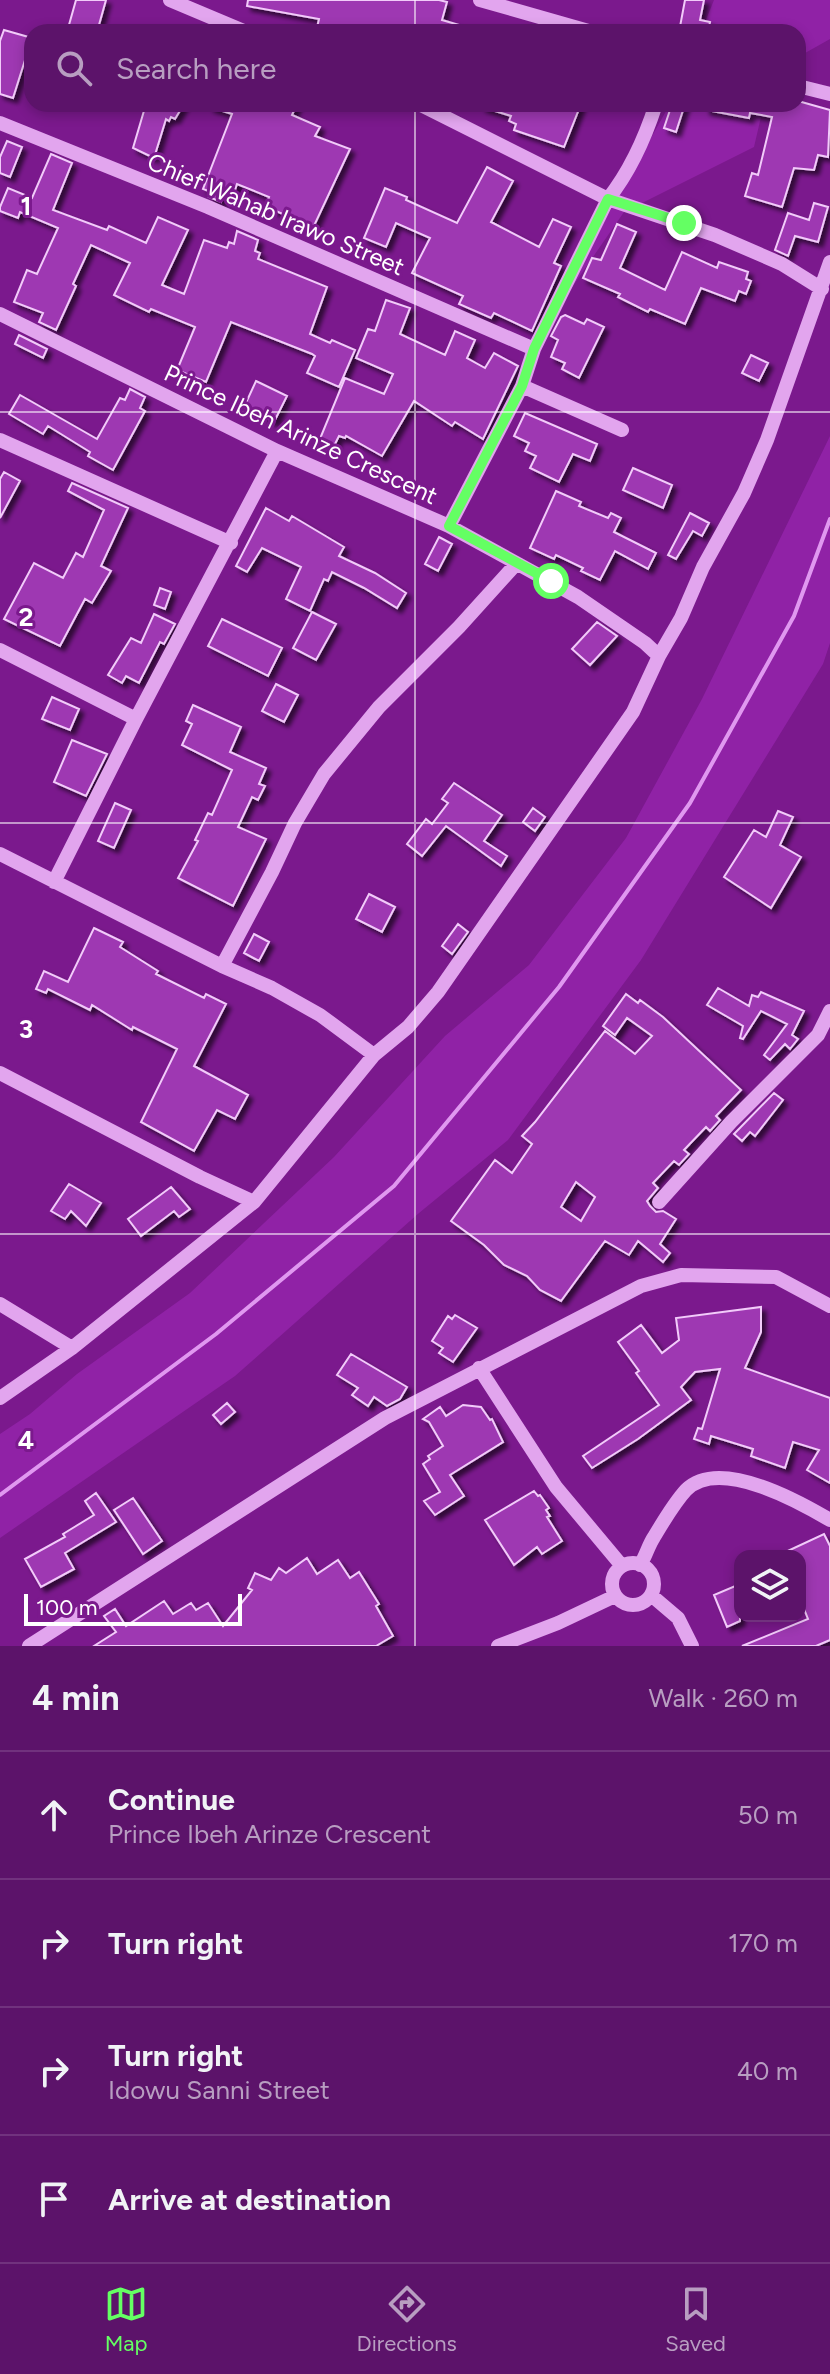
<!DOCTYPE html>
<meta charset="utf-8">
<style>
:root{--surface:#5c136a;--page:#652072;--text:#f1f3f6;--muted:#b89ec1;--line:#71327e;--accent:#64ff63}
body{margin:0;font-family:Figtree,sans-serif;background:var(--page);color:var(--text)}
.controls{position:absolute;right:24px;bottom:24px;display:grid;overflow:hidden;border-radius:16px;box-shadow:0 4px 12px #0003}
.controls button{width:72px;height:72px;display:grid;place-items:center;padding:0;border:0;border-bottom:2px solid var(--line);background:var(--surface);color:var(--text);font:40px sans-serif}
.scale{position:absolute;left:24px;bottom:20px;width:218px;box-sizing:border-box;padding-left:8px;border:4px solid #fff;border-top:0;font-size:22px;line-height:28px;white-space:nowrap;color:#fff;-webkit-text-stroke:6px #7b198d;paint-order:stroke}
.stop{position:absolute;width:24px;height:24px;margin:-18px;border:6px solid #64ff63;border-radius:50%;background:#fff}
.stop.end{background:#64ff63;border-color:#fff;box-shadow:0 2px 8px #0008}
.list{margin:0;padding:0;list-style:none}
h2{display:flex;justify-content:space-between;align-items:center;height:104px;margin:0;padding:0 32px;font-size:34px}
h2 small{font-size:26px;font-weight:400;color:var(--muted)}
.list li{display:grid;grid-template-columns:52px 1fr auto;gap:24px;align-items:center;box-sizing:border-box;height:128px;padding:0 32px;border-top:2px solid var(--line)}
.list b{display:block;font-size:30px;white-space:nowrap}
.list p{margin:0;font-size:26px;white-space:nowrap;color:var(--muted)}
.list em{font-size:26px;font-style:normal;color:var(--muted)}
.icon{flex:none;width:44px;height:44px;fill:none;stroke:currentColor;stroke-width:2;stroke-linecap:round;stroke-linejoin:round}
.map{position:relative;flex:none;width:830px;height:1646px;overflow:hidden}
.search{position:absolute;background:var(--surface);box-shadow:0 4px 12px #0003;left:24px;right:24px;top:24px;height:88px;display:flex;align-items:center;gap:20px;box-sizing:border-box;padding:0 28px;border-radius:24px;color:var(--muted);font-size:30px}
.sheet{height:616px;background:var(--surface)}
nav{display:flex;justify-content:space-around;align-items:center;box-sizing:border-box;height:112px;border-top:2px solid var(--line);background:var(--surface);font-size:22px;color:var(--muted)}
nav a{display:grid;justify-items:center;gap:4px}
nav .on{color:var(--accent)}
.map>svg:first-child{display:block}
.green{fill:#9022a6}
.lines{fill:none;stroke-linecap:round;stroke-linejoin:round}
.stream{stroke:#e098f0;stroke-width:4}
.building{fill:#9e39b2;stroke:#f2cbfa;stroke-width:2;fill-rule:evenodd;filter:url(#shadow)}
.minor{stroke:#e2a5ee;stroke-width:14}
.route{stroke:#64ff63;stroke-width:10}
.grid{fill:none;stroke:#fff;stroke-width:2;stroke-opacity:0.55}
.labels{text-anchor:middle;dominant-baseline:central;stroke-width:6;stroke-linejoin:round;paint-order:stroke}
.street-label{font-size:24px;fill:#fff;stroke:#7b198d}
.grid-label{font-size:26px;text-anchor:middle;font-weight:bold;fill:#fff;stroke:#7b198d;stroke-width:6;stroke-linejoin:round;paint-order:stroke}
</style>
<div class="map">
<svg width="830" height="1646" viewBox="0 0 830 1646">
<defs>
<filter id="shadow"><feDropShadow dx="4.5" dy="4.5" stdDeviation="2" flood-color="#0009"/></filter>
</defs>
<rect width="100%" height="100%" fill="#7b198d"/>
<path class="green" d="M714 0H830V39L798 57V32H701Z
M670 104H764L754 147 624 212 546 325Z
M830 436V643L823 664 641 960 508 1140 419 1213 235 1376 0 1538V1434L30 1414 77 1374 190 1293 334 1157 445 1036 529 965 626 838 702 699Z"/>
<g class="lines">
<path class="stream" d="M0 1495 216 1334 394 1186 559 987 690 803 794 616 830 519"/>
</g>
<path class="building" d="M76 0H106L97 32H67Z
M248 0H439L447 2 442 20 473 29V32H363L351 28 350 32H316L319 19 247 6Z
M685 0H704L700 20 710 22 708 32H679Z
M4 30 32 38 13 98 0 94V41Z
M798 101 830 110 828 157 818 155 814 170 794 168 782 207 745 196 752 173 758 175 772 117 750 113 749 118 706 110V104H798Z
M146 104H184L175 119 171 117 169 121 166 119 154 158 133 148Z
M210 104H297L292 115 320 127 315 136 350 149 313 228 265 206 269 197 237 184 231 202 222 198 221 202 209 197 211 192 203 189 232 114 210 107Z
M482 104H581L564 147 514 130 516 124 509 121 511 116 482 107Z
M672 104H685L676 132 664 128Z
M7 141 22 147 10 177 0 173V157Z
M51 154 72 163 53 210 107 230 109 226 146 243 158 217 188 230 162 285 184 294 204 240 227 248 229 242 234 244 237 231 258 240 255 251 260 253 258 259 327 287 310 334 330 343 332 340 355 350 339 387 307 373 315 356 312 354 231 322 206 382 177 370 195 327 151 309 149 312 114 295 130 263 91 245 73 284 76 286 56 330 39 322 43 313 14 302 27 270 37 274 58 228 20 212 18 218 0 211V207L8 188 32 198Z
M487 167 513 181 491 222 539 247 553 219 571 227 554 263 561 266 532 331 494 313 491 318 459 304 463 296 412 273 430 238 396 223 386 247 364 238 385 188 407 197 406 200 457 223Z
M814 203 828 207 818 242 795 236 788 256 775 250 788 213 809 220Z
M617 224 636 232 620 268 665 290 682 252 717 268 719 262 748 272 746 279 751 281 746 294 739 291 735 301 701 288 685 324 650 309 648 312 618 297 620 294 583 278 592 258 601 260Z
M386 300 410 308 400 334 445 355 455 331 475 340 467 358 485 368 494 353 518 366 483 439 455 422 452 426 414 401 382 456 346 436 345 438 339 436 331 452 317 446 345 378 384 394 393 374 356 358 368 329 375 331Z
M565 315 584 324 587 319 604 327 579 378 562 369 565 363 551 357 558 340 551 336 561 317Z
M19 335 47 349 43 358 15 344Z
M751 355 768 363 759 381 742 373Z
M256 381 287 396 274 422 244 407Z
M130 389 145 397 140 408 145 411 113 470 88 456 90 452 48 426 43 434 9 414 20 395 97 439 120 398 125 400Z
M525 413 597 444 590 461 573 454 559 482 530 468 536 456 525 451 529 443 514 436Z
M633 468 672 485 663 508 623 490Z
M4 472 20 481 0 518V479Z
M72 483 128 508 101 566 111 571 92 603 85 599 60 646 4 619 34 563 63 578 76 553 83 557 104 510 68 491Z
M556 491 581 502 579 506 608 518 611 513 621 518 614 532 656 553 648 569 615 551 600 580 581 571 583 568 556 555 554 559 530 548Z
M266 508 289 521 292 516 344 547 339 556 375 573 406 593 397 608 364 588 332 572 328 581 324 579 310 611 286 599 301 567 262 548 247 572 236 566Z
M690 513 709 523 702 536 693 531 676 559 668 555Z
M439 537 452 544 438 571 425 564Z
M160 588 171 592 165 609 154 605Z
M312 612 336 624 316 660 293 648Z
M154 614 175 624 164 644 160 642 139 683 126 676 122 683 108 675 131 638 141 643Z
M222 619 282 648 268 676 208 646Z
M597 622 617 636 590 665 572 649Z
M276 684 298 695 284 722 262 711Z
M52 697 79 709 70 730 42 719Z
M193 705 241 727 230 752 266 768 259 784 265 786 258 800 252 797 238 827 266 839 233 906 178 878 198 841 195 840 208 813 212 815 232 770 182 745 192 724 186 721Z
M72 740 107 754 86 796 54 782Z
M454 783 502 815 484 841 507 856 501 866 446 826 422 856 407 844 426 819 432 824 448 803 442 799Z
M115 803 131 810 114 848 98 841Z
M533 808 545 817 535 831 523 822Z
M778 811 793 817 780 845 801 857 771 908 724 877 754 830 766 837Z
M369 894 395 907 382 932 356 919Z
M458 924 468 932 452 954 442 946Z
M94 928 123 942 120 947 158 971 156 974 204 998 206 994 226 1004 194 1066 248 1095 235 1119 217 1110 194 1151 141 1122 177 1049 133 1027 132 1030 92 1005 90 1010 48 989 46 993 36 989 44 971 68 982Z
M254 934 269 942 259 961 244 953Z
M718 988 749 1006 752 995 758 997 761 992 804 1011 792 1035 798 1039 790 1049 785 1044 770 1060 764 1055 787 1024 761 1011 743 1039 740 1038 743 1026 707 1005Z
M626 994 638 1003 640 1000 663 1017 741 1090 716 1116 720 1120 710 1131 706 1127 684 1150 689 1154 679 1165 674 1161 653 1183 658 1188 647 1201 650 1206 656 1212 663 1211 676 1219 660 1244 670 1253 663 1262 638 1241 629 1255 605 1241 561 1301 540 1290 527 1276 504 1265 484 1245 451 1221 495 1160 512 1173 532 1144 522 1136 535 1122 605 1031 635 1054 652 1036 627 1018 615 1035 603 1026ZM576 1182 595 1197 581 1221 561 1207Z
M774 1093 783 1100 755 1136 750 1132 742 1141 734 1134Z
M69 1184 101 1203 86 1226 71 1211 65 1219 51 1211Z
M171 1187 190 1209 179 1217 174 1211 141 1236 128 1219Z
M761 1307V1332L745 1368 830 1398V1483L807 1470 819 1450 793 1442 785 1468 751 1456 753 1449 711 1436 709 1444 694 1439 698 1428 702 1429 720 1369 695 1372 681 1387 691 1400 638 1439 592 1468 583 1456 659 1405 636 1373 639 1371 618 1342 641 1325 662 1353 679 1340 676 1318Z
M455 1315 477 1328 453 1362 439 1353 443 1348 432 1341 448 1316 452 1319Z
M351 1354 407 1387 400 1399 387 1406 374 1397 368 1406 352 1395 358 1388 337 1375Z
M227 1403 235 1412 221 1424 213 1415Z
M463 1405 481 1407 490 1420 492 1419 503 1442 450 1475 464 1496 435 1515 424 1501 440 1492 423 1464 430 1459 428 1456 443 1446 429 1422 423 1419 440 1407 446 1416Z
M534 1491 538 1496 540 1495 549 1508 546 1510 550 1516 547 1517 562 1541 542 1554 537 1547 514 1565 485 1520Z
M96 1493 116 1522 65 1553 74 1569 41 1587 25 1559 65 1537 63 1534 94 1515 85 1501Z
M133 1498 162 1541 143 1554 114 1510Z
M824 1534 830 1546V1640L816 1646H742L808 1619 800 1599V1556H777Z
M307 1558 317 1574 338 1560 350 1578 359 1572 379 1604 376 1606 393 1636 376 1646H94L116 1632 104 1616 115 1609 126 1626 164 1601 173 1614 191 1603 196 1610 208 1603 223 1626 252 1590 248 1588 255 1573 271 1580 279 1568 286 1573Z
M740 1584V1621L727 1627 714 1595Z"/>
<g class="lines">
<path class="minor" d="M170 0 246 32
M480 0 592 32
M798 86 830 94
M419 104 608 199 715 235 782 264 822 289
M0 123 208 207 534 349
M0 314 277 451 449 526 578 597 645 643 659 656
M522 386 622 430
M0 440 231 543
M449 526 522 386 534 349 608 199C631 170 645 138 656 104
M0 650 136 719
M0 854 222 966 272 988 320 1015 374 1055
M54 882 136 719 277 451
M222 966 272 872 295 823 324 774 379 707 459 627 516 564
M0 1073 200 1177 254 1202
M659 1202 731 1122 818 1035 830 1011
M0 1304 72 1348
M479 1368 556 1487 622 1566
M0 1398 72 1348 254 1202 374 1055 408 1027 438 992 633 712 659 656 681 618 703 567 744 493 767 440 830 262
M612 1584a21 21 0 1 1 42 0a21 21 0 1 1-42 0Z
M640 1565C646 1556 648 1546 654 1537 663 1522 674 1503 686 1490 719 1457 798 1501 830 1520
M651 1595 678 1618 692 1646
M29 1646 385 1418 641 1286 681 1275 776 1277 830 1306
M498 1646 558 1623 615 1596"/>
</g>
<g class="lines">
<path class="route" d="M551 581 449 526 522 386 534 349 608 199 684 223"/>
</g>
<path class="grid" d="M415 0V32M415 104V1646M0 412H830M0 823H830M0 1234H830"/>
<g class="labels">
<g class="street-label">
<text transform="translate(276 214) rotate(23)">Chief Wahab Irawo Street</text>
<text transform="translate(301 434) rotate(25)">Prince Ibeh Arinze Crescent</text>
</g>
</g>
<g class="grid-label">
<text x="26" y="215">1</text>
<text x="26" y="626">2</text>
<text x="26" y="1038">3</text>
<text x="26" y="1449">4</text>
</g>
</svg>
<div class="controls">
<button><svg class="icon" aria-label="layers" viewBox="0 0 24 24"><path d="M12 4l9 5-9 5-9-5zM3 14l9 5 9-5"/></svg></button>
</div>
<div class="scale">100 m</div>
<div class="stop" style="left:551px;top:581px"></div>
<div class="stop end" style="left:684px;top:223px"></div>
<div class="search"><svg class="icon" aria-label="search" viewBox="0 0 24 24"><circle cx="10" cy="10" r="6"/><path d="M15 15l6 6"/></svg>Search here</div>
</div>
<section class="sheet">
<h2>4 min<small>Walk · 260 m</small></h2>
<ul class="list">
<li><svg class="icon" aria-label="ahead" viewBox="0 0 24 24"><path d="M12 20V5M6 11l6-6 6 6"/></svg><div><b>Continue</b><p>Prince Ibeh Arinze Crescent</p></div><em>50 m</em></li>
<li><svg class="icon" aria-label="right" viewBox="0 0 24 24"><path d="M7 20v-9h11M14 6l5 5-5 5"/></svg><div><b>Turn right</b></div><em>170 m</em></li>
<li><svg class="icon" aria-label="right" viewBox="0 0 24 24"><path d="M7 20v-9h11M14 6l5 5-5 5"/></svg><div><b>Turn right</b><p>Idowu Sanni Street</p></div><em>40 m</em></li>
<li><svg class="icon" aria-label="arrive" viewBox="0 0 24 24"><path d="M6 21V4h12l-3 4 3 4H6"/></svg><div><b>Arrive at destination</b></div></li>
</ul>
</section>
<nav>
<a class="on"><svg class="icon" aria-label="map" viewBox="0 0 24 24"><path d="M3 6l6-2 6 2 6-2v14l-6 2-6-2-6 2zM9 4v14M15 6v14"/></svg>Map</a>
<a><svg class="icon" aria-label="directions" viewBox="0 0 24 24"><path d="M12 3l9 9-9 9-9-9zM9 14v-3h6M13 9l2 2-2 2"/></svg>Directions</a>
<a><svg class="icon" aria-label="saved" viewBox="0 0 24 24"><path d="M7 4h10v16l-5-4-5 4z"/></svg>Saved</a>
</nav>
